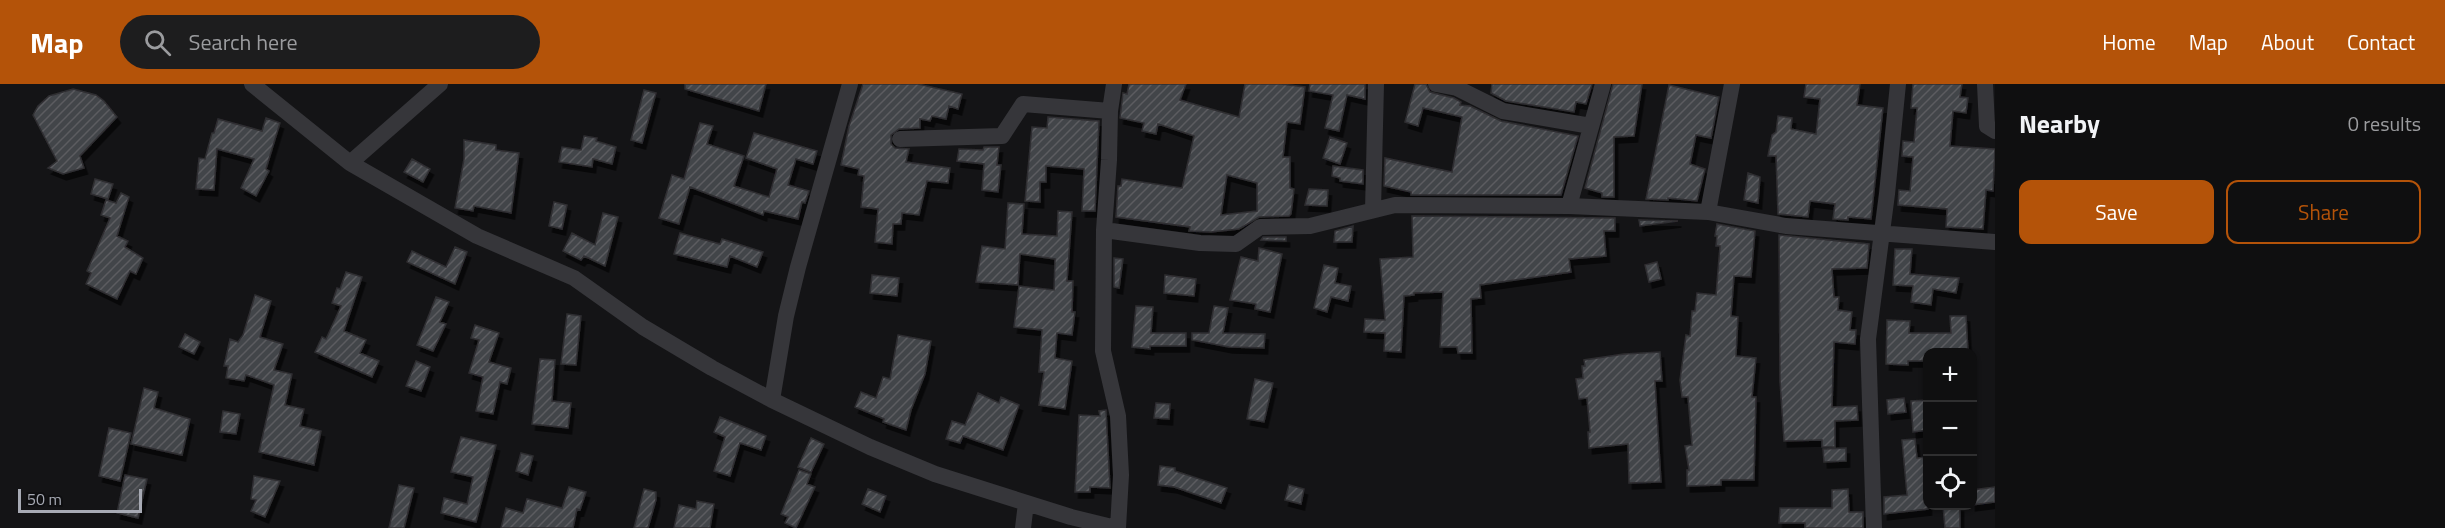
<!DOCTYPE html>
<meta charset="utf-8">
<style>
:root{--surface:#0f0f10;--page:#1d1d1e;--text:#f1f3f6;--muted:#9b9c9f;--line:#2f2f30;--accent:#b45309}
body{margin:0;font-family:"Titillium Web",sans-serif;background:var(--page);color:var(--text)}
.controls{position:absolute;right:18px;bottom:18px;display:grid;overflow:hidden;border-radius:12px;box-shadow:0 2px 4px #0004}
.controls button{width:54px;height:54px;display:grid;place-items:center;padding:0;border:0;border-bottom:2px solid var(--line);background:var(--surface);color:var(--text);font:30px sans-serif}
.scale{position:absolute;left:18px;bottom:15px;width:124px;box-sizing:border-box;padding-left:6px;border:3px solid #a7aab4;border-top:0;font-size:16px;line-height:21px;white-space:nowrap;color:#a7aab4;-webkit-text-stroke:4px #0f0f11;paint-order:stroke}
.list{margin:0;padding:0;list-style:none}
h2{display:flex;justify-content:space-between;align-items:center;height:78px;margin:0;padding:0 24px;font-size:26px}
h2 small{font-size:20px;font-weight:400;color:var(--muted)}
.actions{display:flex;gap:12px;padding:18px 24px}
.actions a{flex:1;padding:14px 0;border:2px solid var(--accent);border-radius:12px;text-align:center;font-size:21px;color:var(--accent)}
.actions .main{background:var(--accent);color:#fff}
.icon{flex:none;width:33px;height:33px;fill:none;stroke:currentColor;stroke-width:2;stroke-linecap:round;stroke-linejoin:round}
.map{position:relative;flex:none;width:1995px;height:444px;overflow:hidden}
header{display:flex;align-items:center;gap:36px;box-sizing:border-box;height:84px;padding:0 30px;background:var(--accent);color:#fff}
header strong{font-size:28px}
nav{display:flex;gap:33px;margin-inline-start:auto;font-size:21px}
.search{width:420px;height:54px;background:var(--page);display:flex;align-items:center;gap:15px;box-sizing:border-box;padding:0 21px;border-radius:33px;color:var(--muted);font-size:22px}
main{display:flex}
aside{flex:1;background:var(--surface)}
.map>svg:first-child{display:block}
.building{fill:url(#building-hatch);stroke:#2f2e31;stroke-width:1.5;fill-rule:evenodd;filter:url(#shadow)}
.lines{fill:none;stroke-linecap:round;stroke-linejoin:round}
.street{stroke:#36363a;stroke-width:16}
</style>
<header>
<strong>Map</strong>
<div class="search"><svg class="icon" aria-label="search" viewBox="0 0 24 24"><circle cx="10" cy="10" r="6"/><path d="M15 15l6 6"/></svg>Search here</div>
<nav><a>Home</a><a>Map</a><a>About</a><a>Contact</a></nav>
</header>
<main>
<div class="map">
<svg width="1995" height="444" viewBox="0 0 1995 444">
<defs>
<pattern id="building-hatch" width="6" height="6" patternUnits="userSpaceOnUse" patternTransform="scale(1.5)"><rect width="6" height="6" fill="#434448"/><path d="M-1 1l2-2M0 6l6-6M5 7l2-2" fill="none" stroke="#5b5c60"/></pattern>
<filter id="shadow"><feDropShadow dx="3.5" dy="6" stdDeviation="0" flood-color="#0009"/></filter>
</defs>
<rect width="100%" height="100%" fill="#141416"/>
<path class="building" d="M685 0H766L759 27 685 5Z
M863 0H918L962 10 958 25 949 22 946 35 932 32 930 37 920 35V44L899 45 891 51V60L895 64 909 65 906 78 950 84 948 99 927 97 919 131 902 129 901 140H893L892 160 875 158 878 125 861 123 864 92 858 91 859 85 841 81 849 42Z
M1129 0H1186L1180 16 1239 33 1245 0H1281L1305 3 1300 40 1287 38 1283 73H1290V104L1294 105 1291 130 1289 132 1259 133 1239 145 1211 148 1189 147 1190 143 1116 133 1118 102H1121L1122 95 1182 104 1194 52 1158 40 1156 50 1142 47 1144 39 1120 34 1123 9 1127 10ZM1227 91 1257 99V127L1221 131Z
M1310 0H1365V15L1347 11 1339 47 1325 44 1333 11 1309 7Z
M1415 0H1426L1430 8 1454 14 1461 18 1460 21 1470 22 1501 37 1578 52 1561 111H1411V108L1384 102 1385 74 1452 88 1462 33 1423 24 1418 42 1405 38Z
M1492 0H1592L1586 20 1576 18 1574 28 1506 17 1491 9Z
M1613 0H1642L1634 52 1614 53V113H1602V109L1585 104Z
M1806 0H1860L1857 21 1883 24 1871 135 1848 133V136L1833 135 1835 120 1810 117 1808 133 1778 130 1776 72H1768L1772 51 1776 48 1778 32 1792 34 1791 45 1816 50 1820 15 1804 13Z
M1913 0H1962L1960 13 1968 14 1966 29 1953 27 1950 62 1995 65 1993 107 1986 106 1983 145 1946 143 1947 125 1898 121 1899 106 1910 107 1913 73 1902 72 1903 57 1914 58 1917 24H1911Z
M1669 1 1719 13 1711 54 1696 51 1690 80 1705 85 1697 117 1668 114V116L1646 115Z
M73 5 96 11 104 17 117 33 80 72 84 84 63 90 48 84 57 77 33 31 38 22 49 12Z
M644 6 656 9 642 59 631 56Z
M1048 33 1099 37 1095 127H1082L1084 85 1046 82V98H1040V118L1025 117 1032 43 1047 44Z
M266 34 280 39 266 85 269 87 256 112 241 104 254 75 217 65 214 106 196 105 199 74 205 75 212 49H214L218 35 262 47Z
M700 39 713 42 707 60 744 72 734 102 769 113 777 85 746 74 754 49 817 67 813 80 796 75 788 101 809 107 805 119 802 118 798 135 764 127 763 131 690 103 679 140 659 134 672 91 684 95Z
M584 52 597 54 596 57 616 63 612 80 593 75 592 83 559 78 562 63 581 66Z
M1330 53 1347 59 1340 80 1323 74Z
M464 56 496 61V66L519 69 511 129 474 122 473 127 455 124 464 75Z
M984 63H999L997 81H1001L998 108 982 106 984 80 957 77 959 65 983 66Z
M412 75 430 85 423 98 404 88Z
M1333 82 1363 86V100L1340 97V94L1332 92Z
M1748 89 1760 93 1758 119 1744 116Z
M95 95 113 100 108 115 91 110Z
M1309 105 1328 106 1327 122 1305 121Z
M121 109 129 113 117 152 128 157 125 163 143 174 136 190 130 187 117 215 86 200 91 189 87 187 110 134 101 131 106 116 116 119Z
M554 118 567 121 562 145 549 142Z
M1008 119 1024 120 1022 150 1057 152 1058 127 1072 128 1067 197H1073L1072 228H1075L1072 251 1057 249 1055 274 1072 277 1065 325 1039 321 1044 288H1039L1042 246 1014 243 1019 202 1054 206 1055 175 1020 170 1018 201 976 198 982 162 1005 165Z
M603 129 618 133 605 182 584 172 581 176 563 167 572 149 595 161Z
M1412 132 1615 134V147H1604L1606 172 1569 175 1571 188 1480 201 1481 214 1471 215 1472 269H1458L1457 263H1440L1443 208 1414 209V211L1404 212 1401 268 1384 267 1385 249 1364 248 1365 235 1385 236 1380 175 1413 173Z
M1639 136 1678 137 1640 142Z
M1717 140 1755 147 1751 193 1734 192 1731 232 1738 233 1736 272 1756 274 1752 313H1756L1754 396H1721V401L1687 402V386H1689L1685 362 1692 361 1688 313H1682L1680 296 1686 251 1690 252 1692 227H1695L1697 209 1716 211 1720 162H1716L1717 152H1715Z
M1353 142 1352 158H1334L1335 147Z
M680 149 720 160 722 155 763 168 757 183 730 172 727 183 674 170Z
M1779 151 1869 160 1867 184 1832 185 1834 213H1839L1838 226 1852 228 1850 246H1856L1855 260 1834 258 1832 323 1857 322 1858 336 1835 337V363H1822V356L1784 357 1780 297Z
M1263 153H1286V157L1261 156Z
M455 163 467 168 455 200 407 178 412 167 446 183Z
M1259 164 1282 170 1270 228 1255 225 1256 220 1230 216 1241 173 1258 177Z
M1895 165H1912L1910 190 1959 194 1956 209 1933 205 1931 221 1911 218 1913 202 1893 201Z
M1114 174 1123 175 1119 204 1114 203Z
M1657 178 1661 195 1649 198 1645 181Z
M1324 181 1338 184 1335 199 1351 202 1348 217 1331 213 1327 228 1314 224Z
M346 188 362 193 344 247 366 256 360 269 379 277 372 293 315 268 322 253 326 255 341 222 332 219 337 204 340 205Z
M872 191 899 194 897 212 870 209Z
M1165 191 1196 195 1194 212 1164 209Z
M255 211 271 217 260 253 283 260 274 286 292 290 285 321 304 325 300 342 321 347 314 381 259 368 274 301 246 291 244 297 226 294 228 282H224L230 255 238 258 243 251Z
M436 213 449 218 440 238 446 240 433 267 417 261Z
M1136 222 1153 223 1151 249H1186V262H1150V265L1132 263Z
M1214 222 1228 224 1223 249 1265 250 1264 264 1229 263 1192 256V249H1209Z
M567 230 581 232 576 281 561 280Z
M1950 232H1966L1968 268H1928V277H1908V281L1886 280 1887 236 1910 237 1909 249H1951Z
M475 241 499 249 489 278 511 284 507 300 500 298 493 330 476 327 483 293 469 289 479 256 471 254Z
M185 250 200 258 194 270 179 263Z
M898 251 931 257 925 290 911 326 906 346 883 338 884 335 855 323 861 308 876 314 883 293 890 295Z
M1660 268 1662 297H1655L1661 398 1629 399 1628 360 1589 364 1588 348H1590L1587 314 1579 315 1576 295 1583 294 1582 282H1585L1584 276 1624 270Z
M540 275 555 276 552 317 571 319 568 344 532 340Z
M416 277 430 283 421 307 406 302Z
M1255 295 1273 299 1264 338 1247 335Z
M144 304 158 308 154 324 190 335 182 371 131 360Z
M978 309 999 319 1001 313 1019 321 1003 366 963 352 960 359 946 355 952 337 965 341Z
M1904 314 1906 328 1888 330 1887 316Z
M1928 316V346L1913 348 1911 317Z
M1156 319 1170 320 1169 335 1154 334Z
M1106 326 1110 404 1090 403V408H1075L1079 331 1100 332 1099 327Z
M223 327 240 330 236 350 220 348Z
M720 333 766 352 761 366 740 359 730 392 714 387 725 353 714 348Z
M109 344 131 349 120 397 99 392Z
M461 353 496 361 476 438 441 429 444 414 467 420 473 393 451 388Z
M811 354 824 360 811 388 798 383Z
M1915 355 1917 374 1928 373V425L1884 430V413L1907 411 1902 356Z
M1846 364V377L1824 378 1823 365Z
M521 369 533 372 528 391 516 387Z
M1160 382 1175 384V387L1227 404 1221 419 1174 403 1158 401Z
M799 386 811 390 807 400 815 403 796 444 785 439 788 433 781 430Z
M125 391 147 395 138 434 117 429Z
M254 392 280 397 265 433 251 427 256 416 251 415Z
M399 401 414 404 404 444H389Z
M1289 401 1304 405 1301 420 1285 416Z
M569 403 586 408 580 426 577 425 573 444H501L506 424 523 429 527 415 562 424Z
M1995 403V418L1972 421V406Z
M644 405 656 408V416L648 444H634Z
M868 405 886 412 880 428 862 420Z
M1848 405 1849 428H1863V444H1805V439H1779L1780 424H1832V406Z
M697 417 714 420 710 444H674L679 421 696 425Z
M1943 422H1960V444H1945Z"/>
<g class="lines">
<path class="street" d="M252 0 350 79 477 152 574 194 643 243 712 284 772 316 870 363 935 390 1071 433 1116 444
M1114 0 1110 27 1109 76 1104 146 1103 267 1118 332 1121 391 1118 444
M1436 0 1457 4 1503 27 1591 42
M1985 0 1987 42 1995 47
M900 55 1002 52 1023 20 1110 27
M350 79 440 0
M1569 122 1603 0
M1373 126 1376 0
M1708 128 1732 0
M1104 146 1200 159 1236 160 1260 143 1310 142 1395 121 1569 122 1708 128 1786 142 1995 158
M772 316 786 232 798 183 850 0
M1023 444 1026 419
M1874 444 1868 255 1887 110 1898 0"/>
</g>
</svg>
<div class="controls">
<button>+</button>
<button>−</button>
<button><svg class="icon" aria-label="locate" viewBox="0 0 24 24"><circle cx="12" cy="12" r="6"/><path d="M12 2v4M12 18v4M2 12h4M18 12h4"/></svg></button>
</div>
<div class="scale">50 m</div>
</div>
<aside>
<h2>Nearby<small>0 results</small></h2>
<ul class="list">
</ul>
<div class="actions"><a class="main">Save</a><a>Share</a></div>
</aside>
</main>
